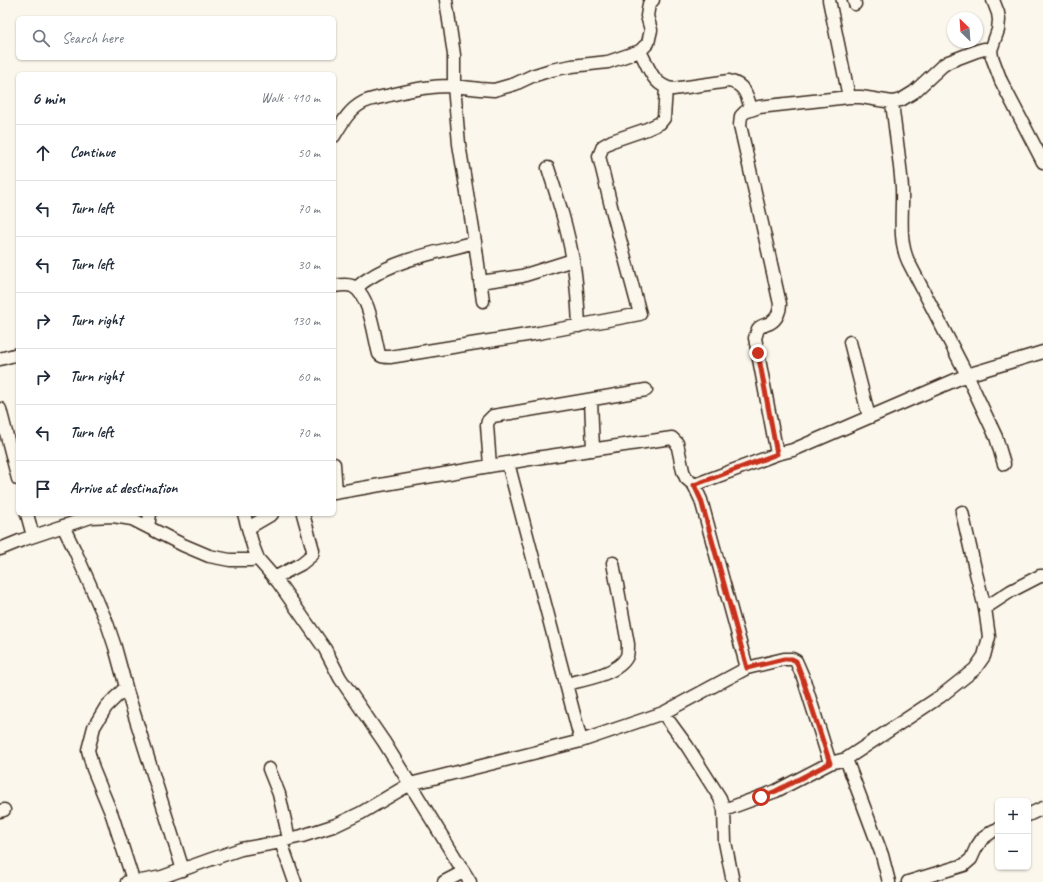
<!DOCTYPE html>
<meta charset="utf-8">
<style>
:root{--surface:#fff;--page:#f2f2f3;--text:#1f2937;--muted:#747a83;--line:#e0e1e3}
body{margin:0;font-family:Caveat,sans-serif;background:var(--page);color:var(--text)}
.controls{position:absolute;right:12px;bottom:12px;display:grid;overflow:hidden;border-radius:6px;box-shadow:0 1px 3px #0004}
.controls button{width:36px;height:36px;display:grid;place-items:center;padding:0;border:0;border-bottom:1px solid var(--line);background:var(--surface);color:var(--text);font:20px sans-serif}
.compass{position:absolute;left:947px;top:12px;width:36px;height:36px;border-radius:50%;background:var(--surface);box-shadow:0 1px 3px #0004;rotate:335deg}
.stop{position:absolute;width:12px;height:12px;margin:-9px;border:3px solid #c8321e;border-radius:50%;background:#fff}
.stop.end{background:#c8321e;border-color:#fff;box-shadow:0 1px 4px #0008}
.list{margin:0;padding:0;list-style:none}
h2{display:flex;justify-content:space-between;align-items:center;height:52px;margin:0;padding:0 16px;font-size:17px}
h2 small{font-size:13px;font-weight:400;color:var(--muted)}
.list li{display:grid;grid-template-columns:26px 1fr auto;gap:12px;align-items:center;box-sizing:border-box;height:56px;padding:0 16px;border-top:1px solid var(--line)}
.list b{display:block;font-size:15px;white-space:nowrap}
.list em{font-size:13px;font-style:normal;color:var(--muted)}
.icon{flex:none;width:22px;height:22px;fill:none;stroke:currentColor;stroke-width:2;stroke-linecap:round;stroke-linejoin:round}
.map{position:relative;flex:none;width:1043px;height:882px;overflow:hidden}
.search{position:absolute;background:var(--surface);box-shadow:0 1px 3px #0004;left:16px;top:16px;width:320px;height:44px;display:flex;align-items:center;gap:10px;box-sizing:border-box;padding:0 14px;border-radius:6px;color:var(--muted);font-size:15px}
.panel{position:absolute;background:var(--surface);box-shadow:0 1px 3px #0004;left:16px;top:72px;width:320px;height:444px;border-radius:6px}
.map>svg:first-child{display:block}
.lines{fill:none;stroke-linecap:round;stroke-linejoin:round}
.minor-casing{stroke:#3b2a1e;stroke-width:15}
.minor{stroke:#fbf7ec;stroke-width:12}
.route{stroke:#c8321e;stroke-width:5}
</style>
<div class="map">
<svg width="1043" height="882" viewBox="0 0 1043 882">
<rect width="100%" height="100%" fill="#fbf7ec"/>
<filter id="ink" filterUnits="userSpaceOnUse"><feTurbulence type="fractalNoise" baseFrequency=".025" numOctaves="2"/><feDisplacementMap in="SourceGraphic" scale="8" xChannelSelector="R" yChannelSelector="G"/><feConvolveMatrix kernelMatrix="1 2 1 2 8 2 1 2 1" color-interpolation-filters="sRGB"/></filter>
<g filter="url(#ink)">
<g class="lines">
<defs>
<path id="minor" d="M446 0 454 55V86L480 89 494 90 515 84 532 76 551 70 572 66 608 62 640 51 648 43 651 30 647 16 649 4 653 0
M829 0 849 97
M854 0 855 4
M993 0 998 13 999 20 998 30 991 50 992 57 1001 81 1043 162
M640 51C649 68 653 86 673 89L729 81C745 85 747 95 751 109
M892 102C895 130 900 160 902 188 903 212 898 239 908 261L967 375 996 437 1004 464
M334 136C342 123 349 110 362 103 369 99 378 98 386 96 408 91 431 85 454 86L459 144 475 242 483 301
M548 168C558 199 568 230 573 261 577 282 578 304 579 326
M480 282 522 276 573 260
M334 286C340 285 347 284 352 286 370 294 374 336 379 354 381 357 386 357 390 357L539 333 640 314 611 206 599 156 603 146 612 141 647 129 660 123 664 118 666 88
M356 288C360 285 364 281 368 279 400 258 440 252 475 242
M850 342 869 417
M0 359 18 354
M591 400 593 450
M0 409 18 479
M777 454 755 338C756 336 757 331 758 329 761 325 766 325 770 323 777 319 780 311 780 304L740 125 741 116 745 112 759 107 849 97H861L892 102 901 100 914 92 942 66 948 62 977 51 984 49 991 50
M508 463 581 741
M334 464 336 492
M490 466 487 425 488 421 493 416 646 390
M694 485 777 454 793 450 967 375 1043 352
M334 493 536 458 665 439 672 438 677 443 683 471 686 478 694 485 701 500 747 668
M27 514 33 536
M244 514 253 546 258 559
M63 526 75 551 107 623 115 647 127 691 183 870
M148 527 150 514
M248 528 272 514
M0 549 22 540 91 517 113 516 132 519 183 545 209 556 230 560H250L258 559 278 582 325 649 340 678 384 742 410 784 361 813 336 825 302 836 289 839 281 842 241 849 209 860 162 877 141 881 133 880 127 882
M274 578 301 564 312 555 313 550 303 514
M985 608 1011 591 1040 576H1043
M566 684C583 680 619 674 627 656 628 652 628 649 628 644L613 563
M126 687 106 707 94 727 88 750 93 769 112 815 133 880
M663 713 687 746 720 798 724 810 725 842 733 882
M846 759 882 855 889 882
M269 769 279 794 289 839
M724 810 776 791 830 763 846 759 941 696 975 669 984 656 989 637 985 608 976 573 962 512
M0 811 4 810
M1028 815 1043 808
M281 842 295 882
M444 882 463 872
M470 882 410 784 581 741 663 713 747 668 784 659H792L796 661 803 677 830 763
M908 882 964 865 971 859 976 848 982 839 993 831 998 829"/>
</defs>
<use href="#minor" class="minor-casing"/>
<use href="#minor" class="minor"/>
</g>
</g>
<g class="lines" filter="url(#ink)">
<path class="route" d="M758 353 777 454 694 485 701 500 747 668 784 659H792L796 661 802 677 830 763 776 791 761 797"/>
</g>
</svg>
<div class="controls">
<button>+</button>
<button>−</button>
</div>
<svg class="compass" viewBox="-18 -18 36 36"><path d="M0-13l5 13h-10z" fill="#e53935"/><path d="M0 13l5-13h-10z" fill="#747a83"/></svg>
<div class="stop" style="left:761px;top:797px"></div>
<div class="stop end" style="left:758px;top:353px"></div>
<div class="search"><svg class="icon" aria-label="search" viewBox="0 0 24 24"><circle cx="10" cy="10" r="6"/><path d="M15 15l6 6"/></svg>Search here</div>
<section class="panel">
<h2>6 min<small>Walk · 410 m</small></h2>
<ul class="list">
<li><svg class="icon" aria-label="ahead" viewBox="0 0 24 24"><path d="M12 20V5M6 11l6-6 6 6"/></svg><div><b>Continue</b></div><em>50 m</em></li>
<li><svg class="icon" aria-label="left" viewBox="0 0 24 24"><path d="M17 20v-9H6M10 6l-5 5 5 5"/></svg><div><b>Turn left</b></div><em>70 m</em></li>
<li><svg class="icon" aria-label="left" viewBox="0 0 24 24"><path d="M17 20v-9H6M10 6l-5 5 5 5"/></svg><div><b>Turn left</b></div><em>30 m</em></li>
<li><svg class="icon" aria-label="right" viewBox="0 0 24 24"><path d="M7 20v-9h11M14 6l5 5-5 5"/></svg><div><b>Turn right</b></div><em>130 m</em></li>
<li><svg class="icon" aria-label="right" viewBox="0 0 24 24"><path d="M7 20v-9h11M14 6l5 5-5 5"/></svg><div><b>Turn right</b></div><em>60 m</em></li>
<li><svg class="icon" aria-label="left" viewBox="0 0 24 24"><path d="M17 20v-9H6M10 6l-5 5 5 5"/></svg><div><b>Turn left</b></div><em>70 m</em></li>
<li><svg class="icon" aria-label="arrive" viewBox="0 0 24 24"><path d="M6 21V4h12l-3 4 3 4H6"/></svg><div><b>Arrive at destination</b></div></li>
</ul>
</section>
</div>
